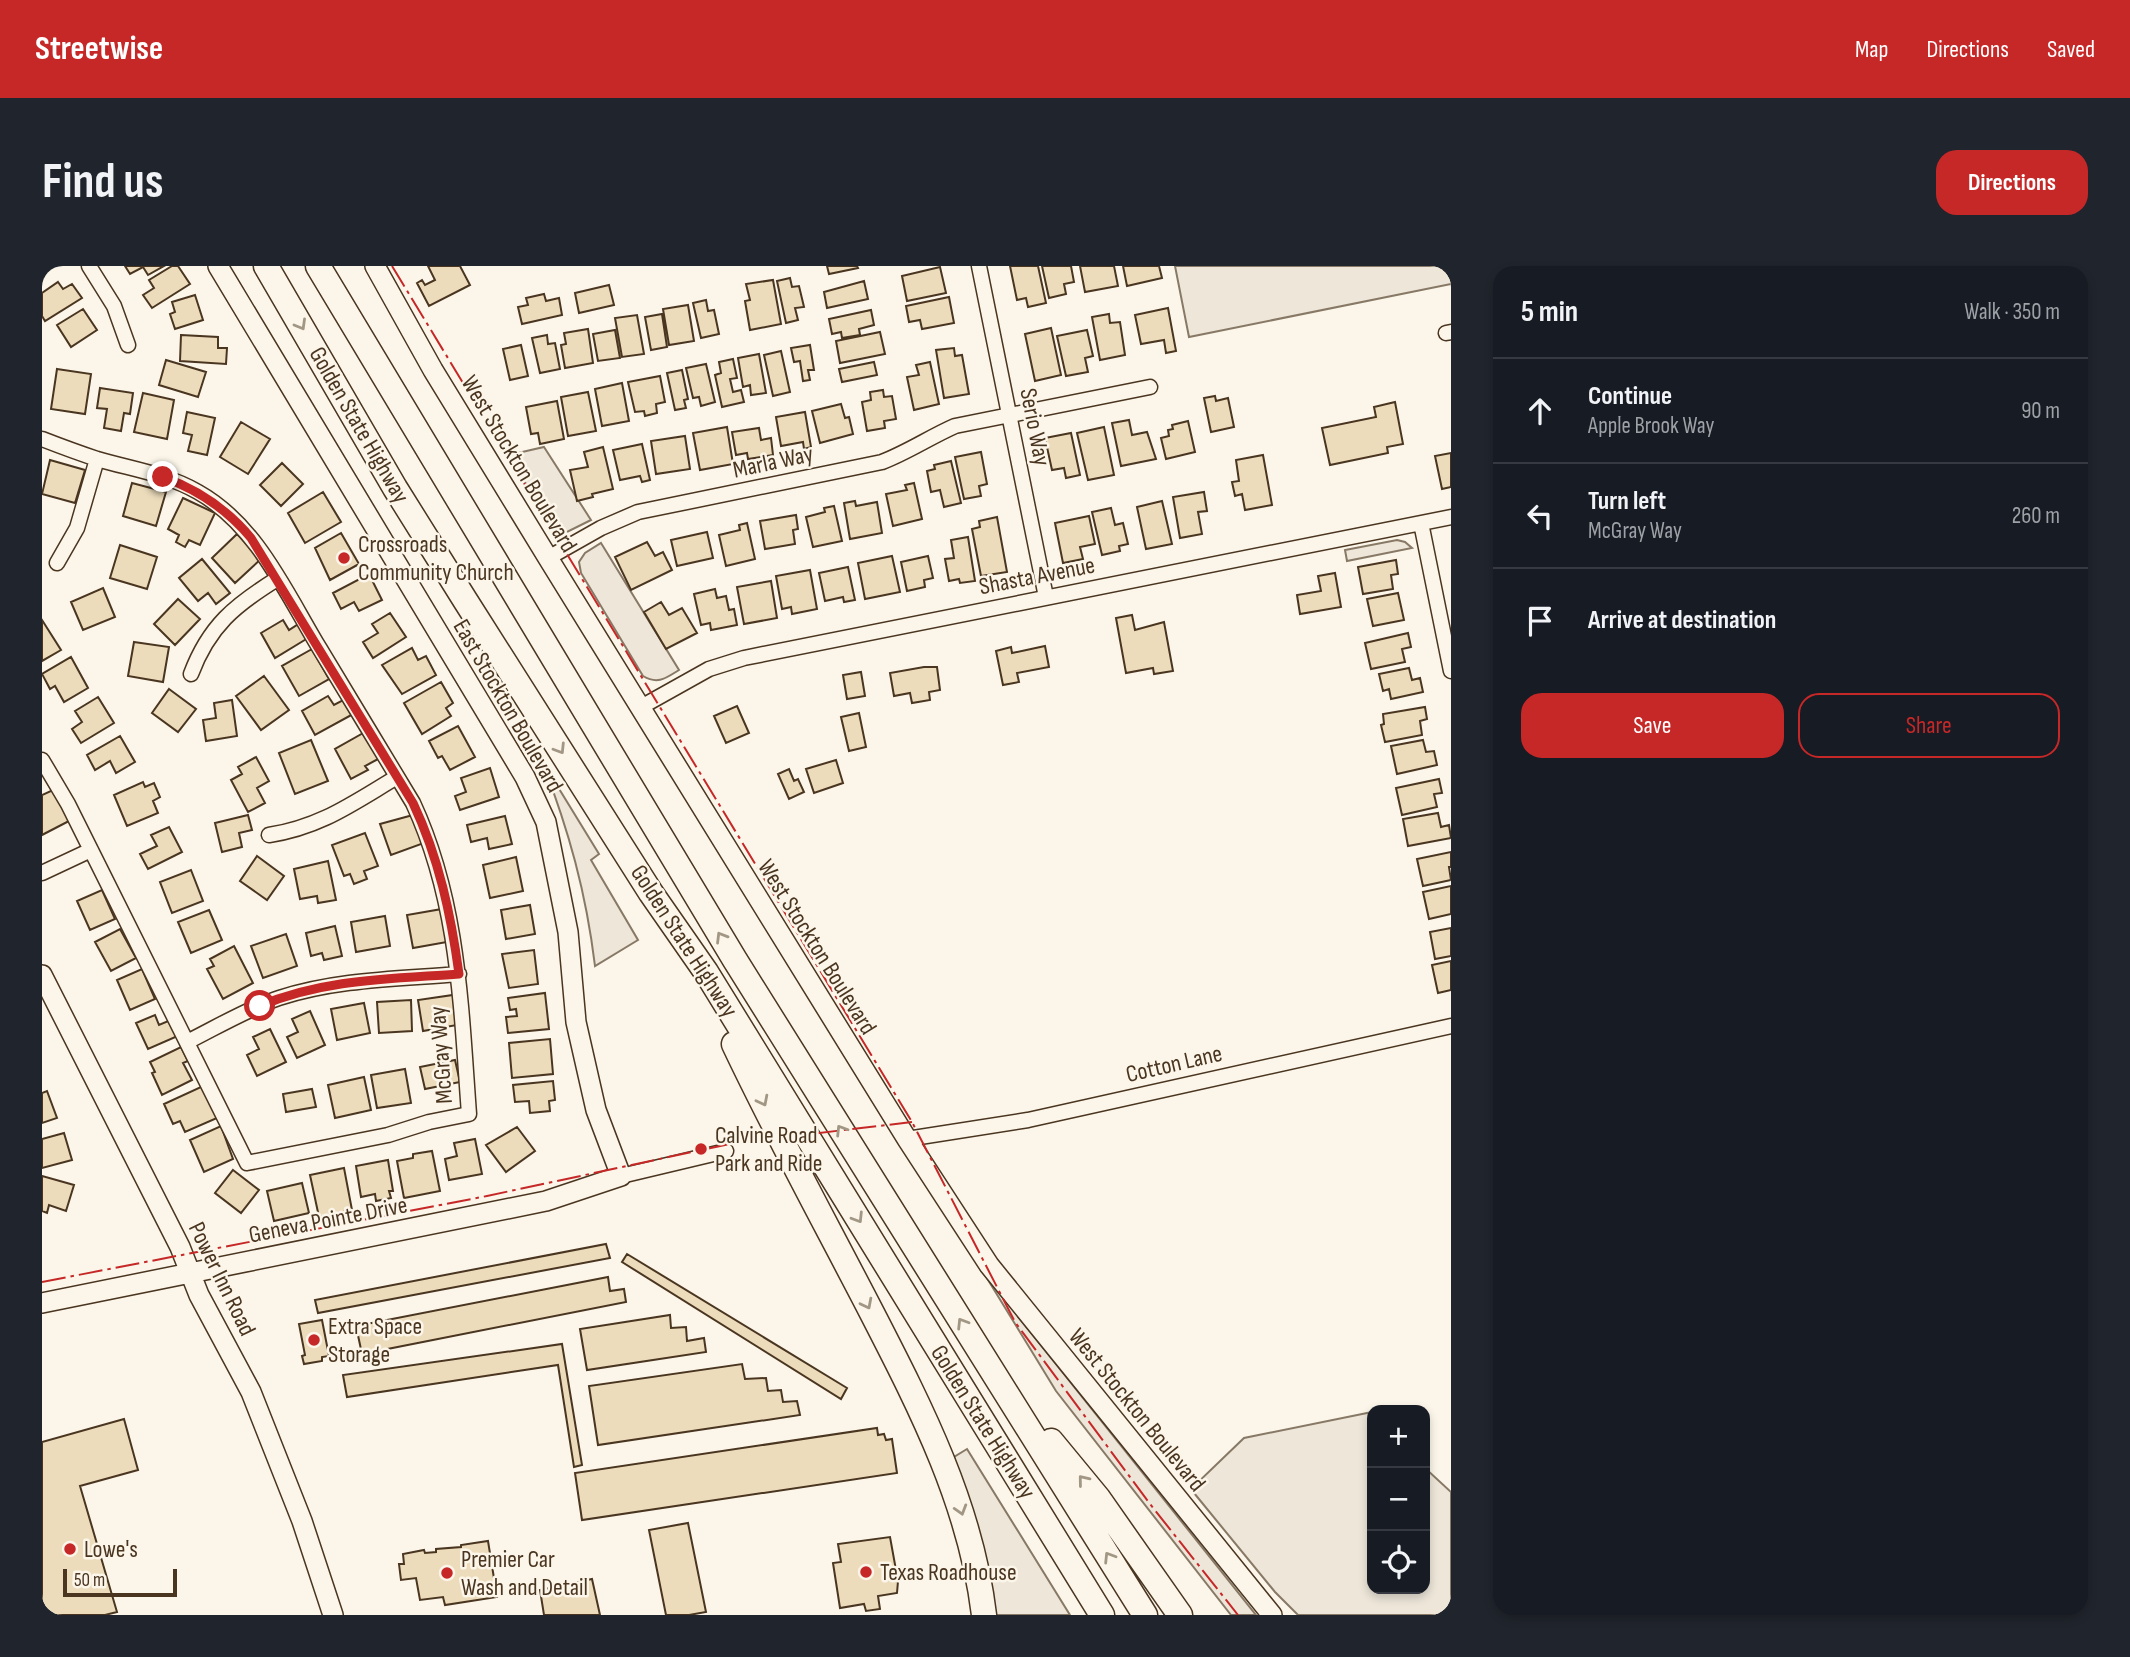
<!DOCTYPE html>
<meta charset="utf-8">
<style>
:root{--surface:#171b24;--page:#20242c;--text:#f1f3f6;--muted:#9ea1a6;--line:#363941;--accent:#c62828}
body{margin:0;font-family:"Sofia Sans Condensed",sans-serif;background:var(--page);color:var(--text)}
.controls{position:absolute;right:21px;bottom:21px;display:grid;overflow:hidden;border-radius:14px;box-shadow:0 4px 10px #0003}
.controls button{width:63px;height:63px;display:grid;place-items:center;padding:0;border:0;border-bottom:2px solid var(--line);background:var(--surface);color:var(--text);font:35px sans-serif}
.scale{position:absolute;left:21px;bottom:18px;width:114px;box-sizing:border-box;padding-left:7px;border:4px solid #4a3520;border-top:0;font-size:19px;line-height:24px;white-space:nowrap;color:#4a3520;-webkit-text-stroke:5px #fbf6e9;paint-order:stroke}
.stop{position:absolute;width:21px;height:21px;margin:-16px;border:5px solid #c62828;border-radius:50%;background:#fff}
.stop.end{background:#c62828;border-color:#fff;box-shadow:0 2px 7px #0008}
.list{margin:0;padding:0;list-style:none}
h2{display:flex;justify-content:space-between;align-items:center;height:91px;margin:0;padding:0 28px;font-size:30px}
h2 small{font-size:23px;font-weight:400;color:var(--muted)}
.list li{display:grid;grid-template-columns:46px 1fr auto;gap:21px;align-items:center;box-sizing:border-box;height:105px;padding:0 28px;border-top:2px solid var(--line)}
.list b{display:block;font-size:26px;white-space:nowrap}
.list p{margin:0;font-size:23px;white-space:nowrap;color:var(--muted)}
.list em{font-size:23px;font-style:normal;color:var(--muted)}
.actions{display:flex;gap:14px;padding:21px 28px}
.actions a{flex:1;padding:16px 0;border:2px solid var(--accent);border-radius:21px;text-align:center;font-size:24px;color:var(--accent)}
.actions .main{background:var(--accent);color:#fff}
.icon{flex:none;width:38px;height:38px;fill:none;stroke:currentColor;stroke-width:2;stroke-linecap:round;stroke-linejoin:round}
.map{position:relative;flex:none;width:1409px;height:1349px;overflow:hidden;border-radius:21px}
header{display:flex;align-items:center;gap:42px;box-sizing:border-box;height:98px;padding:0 35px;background:var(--accent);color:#fff}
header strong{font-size:33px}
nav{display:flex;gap:38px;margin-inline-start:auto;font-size:24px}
.intro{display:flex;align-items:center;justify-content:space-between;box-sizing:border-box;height:168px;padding:0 42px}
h1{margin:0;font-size:49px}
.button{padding:18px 32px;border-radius:21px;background:var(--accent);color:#fff;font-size:24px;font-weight:700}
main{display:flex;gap:42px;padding:0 42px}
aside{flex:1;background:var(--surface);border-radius:21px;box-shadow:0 4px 10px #0003}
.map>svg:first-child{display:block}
.green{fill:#ede6d9;stroke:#887966;stroke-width:2}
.building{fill:#ecdcbc;stroke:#4a3520;stroke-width:2}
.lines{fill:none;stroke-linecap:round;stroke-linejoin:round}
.street-casing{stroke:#4a3520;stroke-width:17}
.secondary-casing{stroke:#4a3520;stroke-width:22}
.highway-casing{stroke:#4a3520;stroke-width:27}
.street{stroke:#fbf6e9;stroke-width:14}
.secondary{stroke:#fbf6e9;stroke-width:19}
.highway{stroke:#fbf6e9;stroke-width:24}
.power{stroke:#c62828;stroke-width:2;stroke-dasharray:24 5 3.5 5;stroke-linecap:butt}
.oneway{stroke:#a29684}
.route{stroke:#c62828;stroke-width:9}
.poi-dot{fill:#c62828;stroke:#fbf6e9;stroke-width:2.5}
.labels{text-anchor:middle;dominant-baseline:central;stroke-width:5;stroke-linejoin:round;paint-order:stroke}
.street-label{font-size:24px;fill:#4a3520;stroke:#fbf6e9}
.poi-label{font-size:24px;fill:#4a3520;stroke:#fbf6e9;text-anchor:start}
</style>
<header>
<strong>Streetwise</strong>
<nav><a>Map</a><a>Directions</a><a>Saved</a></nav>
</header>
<div class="intro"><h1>Find us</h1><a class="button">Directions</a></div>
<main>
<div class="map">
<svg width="1409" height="1349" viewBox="0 0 1409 1349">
<rect width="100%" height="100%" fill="#fbf6e9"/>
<path class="green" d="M1133 0H1409V18L1147 71Z
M502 181 549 254 523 267 511 264 467 189Z
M1355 274 1363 276 1370 282 1305 295 1303 284Z
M559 277 637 404C624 412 616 419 601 410L539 307 537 296 543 287Z
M500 495 557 588 549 594 596 674 553 700C544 626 527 565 500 495Z
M943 1009 1214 1349H1189L1014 1125Z
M1330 1146V1323H1383V1202L1409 1226V1349H1256L1233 1326 1152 1227 1151 1221 1202 1172Z
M925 1183 1028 1349H953L912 1191Z"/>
<path class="building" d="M83 0H122L106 9 101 1 88 8Z
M130 0H136L148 18 110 42 101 29 112 22 107 14Z
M386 0H418L428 19 387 40 375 17 380 14 383 19 393 14Z
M785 0H815L816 2 787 8Z
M968 0H996L1004 37 986 41 984 32 975 34Z
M1000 0H1029L1032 16 1022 18 1024 28 1007 32Z
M1038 0H1072L1076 20 1043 26Z
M1081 0H1117L1120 12 1085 20Z
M898 1 904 27 865 35 860 10Z
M748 12 750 21 757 20 762 41 753 42 756 54 744 57 735 15Z
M731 14 739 58 708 64 703 35 708 34 704 18Z
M822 15 826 33 785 42 782 26Z
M16 16 21 23 30 18 40 32 3 55 0 50V27Z
M567 19 572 39 537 47 533 27Z
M502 28 504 35 517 32 520 49 480 58 476 41 486 39 484 32Z
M153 29 161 54 133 63 128 48 133 46 130 36Z
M907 31 912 57 880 63 878 54 867 56 864 40Z
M664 34 666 45 672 44 677 68 659 72 651 37Z
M646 39 652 75 627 79 621 43Z
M1126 42 1134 85 1124 87 1122 74 1099 78 1093 49Z
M41 43 55 64 29 81 15 59Z
M829 44 832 59 817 63 818 69 800 72 799 66 790 68 787 53Z
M620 48 625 81 609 84 603 51Z
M1067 48 1068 57 1078 56 1083 89 1058 94 1050 51Z
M595 49 602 88 580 91 573 52Z
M1009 62 1019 109 993 115 983 68Z
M546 63 551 97 523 102 519 79 524 78 522 67Z
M573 64 578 92 556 95 551 68Z
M1045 64 1051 90 1043 92 1046 106 1024 110 1015 70Z
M838 66 843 88 798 97 794 75Z
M139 69 176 71V82H185L184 98 138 95Z
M505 69 506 78 513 77 518 103 498 107 490 72Z
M479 79 486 110 468 114 461 83Z
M768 79 772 104H766L768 114 761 115 758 95 752 96 749 82Z
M912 82 913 90 920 89 927 128 902 132 894 84Z
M739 85 748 126 731 130 722 89Z
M717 88 724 127 709 129 708 119 701 121 696 92Z
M691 93 695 112 688 113 691 126 699 124 702 136 680 141 673 109 679 107 677 96Z
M124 94 164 106 156 131 117 119Z
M832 96 835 109 800 116 797 103Z
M888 96 897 138 872 144 865 111 877 109 874 99Z
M664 98 673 136 659 140 657 131 651 132 644 102Z
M15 103 49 108 43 148 9 143Z
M640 104 646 133 642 134 644 142 633 144 625 107Z
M618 110 623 136 614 138 615 147 603 150 602 145 593 146 586 116Z
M580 117 587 155 560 160 553 123Z
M58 122 91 127 88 148 82 147 79 165 62 162 65 143 55 142Z
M841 124 842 131 850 130 854 153 842 155 843 162 825 165 820 136 829 134 828 126Z
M546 126 554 165 526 170 519 131Z
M101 127 132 134 125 173 92 166Z
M1173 130 1174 135 1186 132 1192 161 1169 166 1162 132Z
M515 135 522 173 498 178 496 167 489 168 484 141Z
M1353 136 1361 178 1345 181 1346 187 1288 199 1280 162 1334 151 1332 141Z
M799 138 803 152 807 151 811 168 778 177 770 145Z
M145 146 173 152 165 189 146 185 150 169 141 167Z
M763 146 769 181 762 183 761 176 739 180 734 151Z
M1087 154 1090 169 1105 166 1114 193 1079 200 1070 157Z
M1146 155 1153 186 1124 193 1119 172 1127 170 1126 164 1131 163 1130 159Z
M199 156 228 173 206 208 178 191Z
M685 161 691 198 658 204 651 167Z
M1062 161 1072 209 1046 214 1035 167Z
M717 162 719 174 729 172 731 189 706 193 705 187 694 189 690 166Z
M1029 167 1038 209 1024 212 1022 202 1010 204 1003 172Z
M643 170 648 203 614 208 609 175Z
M600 178 608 214 600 216 598 210 578 214 571 184Z
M561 181 571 223 550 228 551 231 535 235 528 204 546 201 542 186Z
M939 186 945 218 937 220 939 230 922 233 913 191Z
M1409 187V221L1400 223 1393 190Z
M1221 189 1230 239 1203 244 1200 228 1193 230 1190 216 1197 215 1194 194Z
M8 194 43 204 33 237 0 228Z
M909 195 919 237 902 241 898 224 889 226 885 205 893 203 892 199Z
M240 197 261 218 239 240 218 219Z
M90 217 124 226 114 260 81 250Z
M872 217 880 253 851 260 844 228 865 224 863 219Z
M281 226 299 256 263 277 246 247Z
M1162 226 1165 245 1156 246 1160 268 1138 272 1131 231Z
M141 232 173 247 158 279 147 274 143 281 134 276 137 269 126 263Z
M813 235 814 240 835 236 840 267 808 273 802 237Z
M1120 235 1130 278 1104 283 1095 241Z
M792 240 800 275 771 281 764 251 783 246 782 242Z
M1069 242 1073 259 1081 257 1086 278 1077 280 1078 285 1060 289 1050 246Z
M754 249 756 263 751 264 753 278 723 283 718 255Z
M1047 250 1053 278 1038 281 1041 293 1021 297 1013 257Z
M955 251 965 306 939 310 930 263 938 261 937 255Z
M705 257 713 293 684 300 677 269 698 264 697 259Z
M665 266 671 292 635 300 629 274Z
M299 267 317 298 288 314 273 282Z
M195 268 219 293 193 317 170 292Z
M926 271 933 315 918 317 917 313 907 315 903 293 912 292 909 274Z
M605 276 613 290 621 286 630 304 589 324 573 291Z
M78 279 115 291 105 323 68 312Z
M850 290 858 326 823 333 816 297Z
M886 290 891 312 882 314 883 321 865 325 859 296Z
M160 293 188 327 174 338 166 327 156 335 137 312Z
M1354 294 1356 308 1349 309 1351 323 1321 328 1316 301Z
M806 301 813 334 802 336 801 331 783 335 777 307Z
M768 304 775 343 750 348 749 341 740 343 734 310Z
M1293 307 1299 341 1258 348 1255 329 1279 325 1276 310Z
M327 308 340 334 317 345 312 336 299 343 291 327Z
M729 315 735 352 702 358 695 321Z
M61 322 73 351 41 364 29 336Z
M673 323 675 332 684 330 687 344 692 343 695 359 669 364 668 357 659 359 652 328Z
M1356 327 1362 354 1331 360 1325 333Z
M136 333 158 353 133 379 112 358Z
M619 336 627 349 640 342 655 367 624 383 602 346Z
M348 347 364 371 331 392 321 376 336 367 330 358Z
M1090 349 1093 364 1122 356 1131 405 1112 408 1111 402 1084 407 1074 352Z
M0 354 19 384 0 395Z
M241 354 247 364 258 357 266 372 233 392 219 367Z
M1366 367 1369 381 1360 383 1363 396 1329 403 1323 377Z
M92 376 127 381 121 416 86 410Z
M1003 380 1007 401 975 407 977 416 961 419 954 385 969 381 970 387Z
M370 382 376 394 384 390 394 409 360 428 340 399Z
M270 383 287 413 257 430 240 400Z
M29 391 46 422 22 436 13 420 8 423 0 408Z
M882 401H895L898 424 887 426 888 434 870 437 868 427 852 430 848 407Z
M1367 402 1370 414 1378 412 1381 426 1349 433 1347 423 1341 425 1337 408Z
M819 406 823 430 805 433 801 409Z
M222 410 247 444 219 464 194 430Z
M399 416 411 437 404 442 409 450 380 468 362 437Z
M127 423 154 443 136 466 110 447Z
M286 430 292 439 305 432 313 447 273 469 260 445Z
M56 431 72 457 39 477 30 463 40 456 33 445Z
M190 434 195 470 164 475 161 454 174 452 172 437Z
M695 440 707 467 684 477 672 450Z
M1383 441 1385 453 1378 455 1380 469 1343 476 1339 459 1342 458 1341 448Z
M817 447 824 481 807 485 799 451Z
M416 460 433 491 408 504 400 490 396 492 387 475Z
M323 466 338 492 323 500 326 504 309 513 293 483Z
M78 470 93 496 74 507 68 495 53 504 45 489Z
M269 474 286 515 253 528 237 487Z
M1381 474 1384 486 1392 485 1395 499 1355 508 1349 480Z
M214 491 227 515 215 522 223 537 206 546 189 514 200 508 196 501Z
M794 494 801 517 772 527 764 503Z
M448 502 457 531 418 544 413 530 424 526 419 512Z
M747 503 752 515 756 513 762 526 747 533 736 508Z
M1397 513 1400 527 1392 528 1395 541 1360 549 1354 522Z
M101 516 103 521 112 517 118 531 111 535 116 547 85 560 72 529Z
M11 524 27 555 0 569V529Z
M1396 547 1399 561 1407 559 1409 572 1366 580 1361 553Z
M206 549 210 564 197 567 200 581 180 586 173 557Z
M371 549 382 577 349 589 338 558Z
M463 550 470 578 447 583 445 572 429 576 425 559Z
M127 561 140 586 106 603 98 588 115 580 109 569Z
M323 567 336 600 322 605 325 613 312 618 308 608 302 610 290 579Z
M1409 586V601H1407L1409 614 1381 620 1375 593Z
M215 590 242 610 225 634 198 615Z
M474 591 481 625 448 632 441 599Z
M286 595 294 634 276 637 275 630 258 633 252 603Z
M149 604 161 635 130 647 118 616Z
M1409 620V648L1387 653 1381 626Z
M60 624 73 653 48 664 35 635Z
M488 639 493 668 464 673 459 644Z
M400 643 405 676 371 682 365 649Z
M167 644 180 674 149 687 136 656Z
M343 650 348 680 314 686 309 656Z
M293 660 300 690 282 694 280 687 269 690 264 667Z
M1409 662V690L1393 693 1388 666Z
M78 663 94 692 69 705 53 676Z
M244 668 255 700 221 712 209 680Z
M192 680 211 717 181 733 165 703 172 700 168 693Z
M492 684 496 718 467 722 460 688Z
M1409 695V724L1396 727 1390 699Z
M100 703 113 733 88 744 75 714Z
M503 727 507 763 466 767 464 751 475 750 474 743 468 744 466 732Z
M411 729 415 759 381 765 376 734Z
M369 734 370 765 337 767 335 736Z
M322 737 328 767 295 774 289 743Z
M268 745 283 779 255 792 245 771 256 766 250 753Z
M113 749 117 759 131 753 138 769 106 783 94 757Z
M228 763 244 796 215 810 205 789 217 783 211 771Z
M508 773 511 808 470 812 467 777Z
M139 781 146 795 141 797 150 814 120 829 110 807 113 806 108 796Z
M413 794 418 816 383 823 378 801Z
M363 803 369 837 335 842 329 809Z
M322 811 329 844 293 852 286 819Z
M511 815 513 834 507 835 508 845 488 847 487 835 473 836 471 819Z
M161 820 175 852 143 866 138 855 131 858 122 838Z
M270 823 274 841 244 846 241 828Z
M5 825 15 852 0 857V827Z
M179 860 191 893 162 906 148 874Z
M475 861 493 885 464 906 444 879Z
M22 867 30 894 0 902V873Z
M433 873 440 908 407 914 403 893 415 890 412 877Z
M390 885 398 925 362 932 355 895 371 892V888Z
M346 894 351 925H347L349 932 334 935 333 928 319 931 314 900Z
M302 902 310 944 277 951 268 909Z
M191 904 217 924 199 947 173 927Z
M0 910 32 919 24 945 7 939 5 947 0 945Z
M260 917 267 947 232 955 225 925Z
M564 978 568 992 276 1047 273 1034Z
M585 988 805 1122 799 1133 580 996Z
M566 1011 568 1025 582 1023 584 1036 320 1088 314 1060Z
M628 1049 629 1062 644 1061 645 1075 662 1072 664 1086 545 1104 538 1063Z
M280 1054 287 1090 280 1091V1095L262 1098 260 1090 263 1089 257 1058Z
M520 1078 540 1199 532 1201 516 1099 305 1131 301 1109Z
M700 1098 703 1113 724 1112 726 1125 739 1124 741 1136 755 1135 758 1149 556 1179 547 1120Z
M82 1153 96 1204 38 1220 75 1346 63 1349H0V1176Z
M835 1162 836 1169 842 1168 844 1174 850 1173 855 1207 540 1254 533 1207Z
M646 1257 664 1346 647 1349H624L607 1264Z
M848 1271 856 1315 855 1327 836 1330 838 1343 824 1345 822 1338 798 1342 791 1297 799 1296 796 1278Z
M446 1275 455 1331 403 1339 401 1331 378 1334 374 1312 359 1314 357 1298H362L361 1288 382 1284 383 1287 394 1286V1283L419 1281V1279Z
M550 1313 558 1349H502L498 1324Z"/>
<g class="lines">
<defs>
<path id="street" d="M47 0 72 40 86 79
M937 0 1004 331
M1404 67 1409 66
M0 173C18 180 37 187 55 193 89 203 125 208 156 226 215 259 244 327 278 383 309 434 340 486 371 537 417 636 419 742 427 848L387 856 346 869 205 897 26 538 0 494
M1379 257 1409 405
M506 292 559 262 596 246 840 196C866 186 888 171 913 160L1108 121
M15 297 35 262 55 193
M149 408C167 360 193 339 235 313
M599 441 667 403 702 392 1409 251
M227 569C279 561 311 537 355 511
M0 607 49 584
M145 776C175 761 205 743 237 732 295 713 357 713 417 708
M865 873 986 854 1409 760
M579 910 684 885"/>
<path id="secondary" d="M333 0 391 104 506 292 865 873 947 999 1230 1349
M0 709 138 981 157 1029 209 1126 260 1255 291 1349
M0 1037 504 935 579 910 554 844 534 756 526 666 504 556 483 511 176 0"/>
<path id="highway" d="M224 0 353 222 423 334 609 627 664 706 1060 1349
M276 0 693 694 1103 1349
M692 778C735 869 784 958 830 1047 880 1144 929 1240 942 1349
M1009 1175 1056 1232 1138 1349"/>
</defs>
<use href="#street" class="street-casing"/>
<use href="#secondary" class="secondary-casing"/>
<use href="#highway" class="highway-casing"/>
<use href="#street" class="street"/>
<use href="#secondary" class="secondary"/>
<use href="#highway" class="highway"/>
<path class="power" d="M350 0 870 856 973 1056 1108 1238 1196 1349
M0 1016 445 930 692 877 870 856"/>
</g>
<defs><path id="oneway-chevron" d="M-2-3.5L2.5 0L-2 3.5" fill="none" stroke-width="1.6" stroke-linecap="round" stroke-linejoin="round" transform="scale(1.75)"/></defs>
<g class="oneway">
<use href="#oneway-chevron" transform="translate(259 59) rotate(60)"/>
<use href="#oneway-chevron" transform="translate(518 483) rotate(58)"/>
<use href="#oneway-chevron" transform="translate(679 671) rotate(-121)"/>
<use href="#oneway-chevron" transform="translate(721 835) rotate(63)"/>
<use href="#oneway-chevron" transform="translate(799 864) rotate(-122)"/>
<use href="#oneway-chevron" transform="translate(816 952) rotate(58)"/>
<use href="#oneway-chevron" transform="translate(825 1038) rotate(63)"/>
<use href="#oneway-chevron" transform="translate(920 1057) rotate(-122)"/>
<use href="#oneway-chevron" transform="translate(1041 1214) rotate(-129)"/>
<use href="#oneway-chevron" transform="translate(919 1244) rotate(73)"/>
<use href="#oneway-chevron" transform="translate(1067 1291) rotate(-122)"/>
</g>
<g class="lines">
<path class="route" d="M121 211C157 224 185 243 209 272L371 537C397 592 409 649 417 708 349 713 281 713 218 740"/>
</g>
<g class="poi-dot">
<circle cx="302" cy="292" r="7"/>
<circle cx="659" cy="883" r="7"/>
<circle cx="272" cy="1074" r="7"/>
<circle cx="28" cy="1283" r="7"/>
<circle cx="824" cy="1306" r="7"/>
<circle cx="405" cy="1307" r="7"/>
</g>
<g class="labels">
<g class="street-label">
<text transform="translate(317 159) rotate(60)">Golden State Highway</text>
<text transform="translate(993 161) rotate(79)">Serio Way</text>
<text transform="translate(731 196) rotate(-12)">Marla Way</text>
<text transform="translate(477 198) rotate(59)">West Stockton Boulevard</text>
<text transform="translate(995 310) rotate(-11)">Shasta Avenue</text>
<text transform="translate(466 440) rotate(60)">East Stockton Boulevard</text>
<text transform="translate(642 675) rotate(57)">Golden State Highway</text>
<text transform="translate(775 681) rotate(58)">West Stockton Boulevard</text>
<text transform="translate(399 789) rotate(-94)">McGray Way</text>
<text transform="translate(1132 798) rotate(-13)">Cotton Lane</text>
<text transform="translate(286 954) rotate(-11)">Geneva Pointe Drive</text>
<text transform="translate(180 1013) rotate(64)">Power Inn Road</text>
<text transform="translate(1095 1144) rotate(51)">West Stockton Boulevard</text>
<text transform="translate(941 1156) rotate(58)">Golden State Highway</text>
</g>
<g class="poi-label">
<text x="316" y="278">Crossroads<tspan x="316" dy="28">Community Church</tspan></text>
<text x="673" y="869">Calvine Road<tspan x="673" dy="28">Park and Ride</tspan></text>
<text x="286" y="1060">Extra Space<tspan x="286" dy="28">Storage</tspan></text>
<text x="42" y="1283">Lowe's</text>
<text x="419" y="1293">Premier Car<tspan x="419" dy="28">Wash and Detail</tspan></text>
<text x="838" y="1306">Texas Roadhouse</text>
</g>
</g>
</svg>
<div class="controls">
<button>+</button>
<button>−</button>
<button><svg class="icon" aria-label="locate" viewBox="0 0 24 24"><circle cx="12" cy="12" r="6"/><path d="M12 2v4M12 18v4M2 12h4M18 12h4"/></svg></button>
</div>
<div class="scale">50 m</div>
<div class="stop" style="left:218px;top:740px"></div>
<div class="stop end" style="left:121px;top:211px"></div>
</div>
<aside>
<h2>5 min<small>Walk · 350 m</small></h2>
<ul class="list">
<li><svg class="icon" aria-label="ahead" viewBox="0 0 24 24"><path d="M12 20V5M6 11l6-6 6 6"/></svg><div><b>Continue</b><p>Apple Brook Way</p></div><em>90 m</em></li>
<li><svg class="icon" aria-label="left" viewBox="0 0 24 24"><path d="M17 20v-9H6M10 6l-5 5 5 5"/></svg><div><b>Turn left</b><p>McGray Way</p></div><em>260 m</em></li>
<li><svg class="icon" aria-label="arrive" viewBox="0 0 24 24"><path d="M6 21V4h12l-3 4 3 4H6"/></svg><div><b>Arrive at destination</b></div></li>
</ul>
<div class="actions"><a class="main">Save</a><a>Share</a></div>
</aside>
</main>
